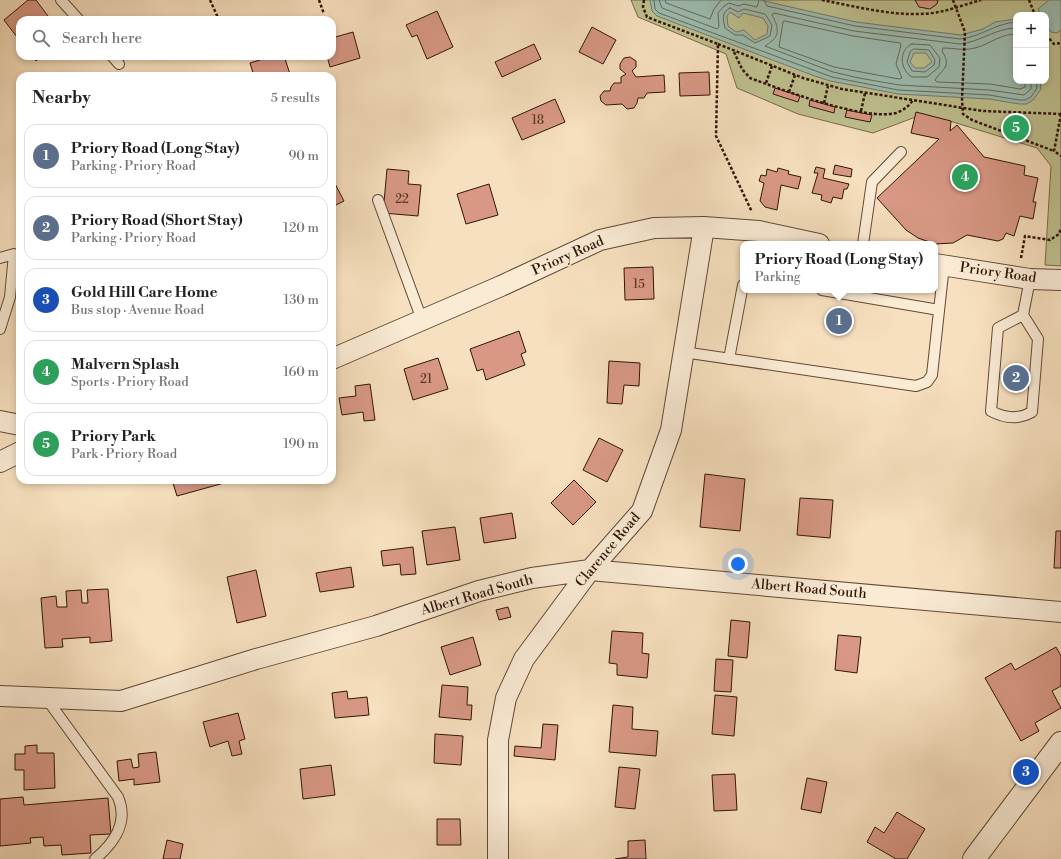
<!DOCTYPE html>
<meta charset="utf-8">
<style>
:root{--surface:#fff;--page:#f2f2f2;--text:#202124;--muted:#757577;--line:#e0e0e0;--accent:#8f2418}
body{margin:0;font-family:"Libre Bodoni",serif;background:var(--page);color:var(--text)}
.controls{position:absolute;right:12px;top:12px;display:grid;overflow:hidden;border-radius:8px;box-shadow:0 2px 6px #0003}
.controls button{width:36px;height:36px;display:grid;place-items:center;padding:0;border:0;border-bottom:1px solid var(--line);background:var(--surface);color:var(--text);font:20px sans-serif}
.you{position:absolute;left:738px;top:564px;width:14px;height:14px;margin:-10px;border:3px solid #fff;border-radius:50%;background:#1a73e8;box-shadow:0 0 0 6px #1a73e833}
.badge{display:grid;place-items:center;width:26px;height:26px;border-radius:50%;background:var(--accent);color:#fff;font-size:13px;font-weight:700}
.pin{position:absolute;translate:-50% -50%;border:2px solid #fff;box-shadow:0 1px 4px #0006}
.popup{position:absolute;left:740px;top:241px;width:198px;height:52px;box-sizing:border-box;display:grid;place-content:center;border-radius:8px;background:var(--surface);filter:drop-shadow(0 1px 3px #0005);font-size:13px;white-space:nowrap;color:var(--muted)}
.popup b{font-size:15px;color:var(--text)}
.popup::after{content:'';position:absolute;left:50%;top:100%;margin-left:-8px;border:8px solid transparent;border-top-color:var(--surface)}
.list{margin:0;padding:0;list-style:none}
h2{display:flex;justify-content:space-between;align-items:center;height:52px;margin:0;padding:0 16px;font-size:17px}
h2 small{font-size:13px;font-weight:400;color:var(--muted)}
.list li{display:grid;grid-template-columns:26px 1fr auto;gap:12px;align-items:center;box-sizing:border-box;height:64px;margin:0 8px 8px;padding:0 8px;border:1px solid var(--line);border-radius:12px}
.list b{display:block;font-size:15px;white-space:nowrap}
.list p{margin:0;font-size:13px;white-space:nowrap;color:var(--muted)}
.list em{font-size:13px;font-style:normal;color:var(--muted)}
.icon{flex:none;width:22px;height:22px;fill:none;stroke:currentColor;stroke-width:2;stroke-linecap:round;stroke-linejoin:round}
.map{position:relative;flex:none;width:1061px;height:859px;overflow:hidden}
.search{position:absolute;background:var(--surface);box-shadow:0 2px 6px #0003;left:16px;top:16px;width:320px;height:44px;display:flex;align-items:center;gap:10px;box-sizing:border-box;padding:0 14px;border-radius:12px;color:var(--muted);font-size:15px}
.panel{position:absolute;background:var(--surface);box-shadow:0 2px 6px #0003;left:16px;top:72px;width:320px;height:412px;border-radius:12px}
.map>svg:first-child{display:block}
.green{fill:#bfc190;stroke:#786b4c;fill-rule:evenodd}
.water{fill:#9dbdb1;stroke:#727a6d;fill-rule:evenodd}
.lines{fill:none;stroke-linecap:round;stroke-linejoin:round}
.shore{stroke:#67695c;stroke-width:1}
.building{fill:#d89885;stroke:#311508}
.service-casing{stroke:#624836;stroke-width:12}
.minor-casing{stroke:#624836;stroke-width:22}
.tertiary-casing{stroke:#624836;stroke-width:24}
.path{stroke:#311508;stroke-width:2.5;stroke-dasharray:3 2;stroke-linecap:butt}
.service{stroke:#faebd5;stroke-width:10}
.minor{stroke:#faebd5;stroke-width:20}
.tertiary{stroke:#faebd5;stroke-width:22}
.labels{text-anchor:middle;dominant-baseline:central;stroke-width:3.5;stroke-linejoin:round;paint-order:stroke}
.number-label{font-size:12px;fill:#5b3627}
.street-label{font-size:14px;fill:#311508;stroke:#faebd5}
</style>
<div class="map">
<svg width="1061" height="859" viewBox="0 0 1061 859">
<rect width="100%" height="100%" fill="#f7e0bf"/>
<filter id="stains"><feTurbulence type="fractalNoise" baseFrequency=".005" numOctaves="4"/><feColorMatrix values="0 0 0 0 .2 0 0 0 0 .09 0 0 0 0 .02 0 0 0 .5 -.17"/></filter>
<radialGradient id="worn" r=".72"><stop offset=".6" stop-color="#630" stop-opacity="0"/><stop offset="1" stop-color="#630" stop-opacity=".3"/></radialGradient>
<path class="green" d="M631 0H1061V266L1045 265 1051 166 1037 148 953 122 925 117 913 118 873 133 798 114 737 88 726 54 638 17ZM1016 15H1046V81H1016Z"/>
<path class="water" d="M650 0H760L856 22 961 35 983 29 995 22 1016 19V81H1040L1041 89 1033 100 1027 104H1019L989 99 898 94 857 86 830 81 812 75 657 16 652 11ZM730 12 739 18 743 13 763 18 768 26 767 34 755 40 744 30 736 32 728 26 727 16ZM914 53H926L932 62 924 68H915L910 62Z
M1049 0H1061V30L1057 33 1051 32 1046 23V15H1041L1038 9Z"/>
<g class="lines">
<path class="shore" d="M654 0 655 9 659 13 832 77 898 90 989 95 1019 100H1025L1031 97 1037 88 1036 81
M659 0 662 8 717 29 719 27 718 13 724 6 729 3 738 6 744 4 757 7 759 0
M665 0 666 3 710 19 714 9 721 0
M764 0 767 6 855 26 960 39C981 37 996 23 1016 22
M730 8 738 12 744 9 765 14 772 25 770 36 755 43 743 35H735L725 28C723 20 721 12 730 8Z
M785 21 853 36 900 43 901 45 896 64 902 78 899 79 834 67 779 47 783 22Z
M1016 28C996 28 980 42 960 44L854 31 774 13 772 15C776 22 781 33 773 40 770 43 767 44 765 46L833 72 859 78 899 85 989 90 1024 95 1031 89V81
M1016 34C1000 34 990 44 975 48 964 51 954 48 943 48L942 51C952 67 943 68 935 80L937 82 990 84 1020 89 1025 87V81
M912 44 930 45 940 58 939 67 927 77H912C900 70 898 50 912 44Z
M914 49 929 50 935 60 934 65 925 72 912 71 907 62 910 52Z"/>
</g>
<path class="building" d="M28 0H36L51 20H20V41L4 20Z
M915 0H938L937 4 930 9 919 7Z
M437 11 453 47 427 59 417 35 412 37 406 25Z
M592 27 616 40 603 64 579 52Z
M353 32 360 58 330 67 327 56H332V38Z
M534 44 541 59 502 77 495 62Z
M32 56H42L36 61Z
M273 56H284L290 74 254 76 250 63Z
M630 57 636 61V67L632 71 636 77 664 75 665 92 647 93 644 98H638L637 103 634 108 627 109 622 104 606 105 601 101 600 96 604 91H610L611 87 614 83H621V77L626 74 620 69V64L624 58Z
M709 72 710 95 680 96 679 73Z
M775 88 800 96 798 102 773 94Z
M555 99 565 122 522 140 512 118Z
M810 100 835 107 834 113 809 106Z
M847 110 872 115 870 122 845 117Z
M916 112 951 121 950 131 957 125 984 157 1025 166 1024 175 1038 178 1033 202H1036L1033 219 1020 216 1014 236 1006 233 1003 239 998 241 967 235 953 243 935 244 918 238 906 230 877 198 939 139 911 133Z
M835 165 852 169 851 177 833 174Z
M816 167 825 169 823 178 849 184 847 189H844L842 199 833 197 831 203 821 200 822 195 812 193 818 173H814Z
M778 168 789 171 788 174 801 177 798 189 781 185 777 210 765 207 760 201 764 183 759 181 761 175 766 176 767 169 777 172Z
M387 169 409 171 408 184 421 185 418 216 383 213Z
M332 178 344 201 332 207Z
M489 184 498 215 466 224 457 194Z
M653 267 654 299 625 300 624 268Z
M519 331 526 352 521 354 525 365 486 380 483 369 477 371 470 349Z
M438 358 448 389 413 400 404 369Z
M609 361 640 363 639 386 624 385 622 404 607 403Z
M370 384 375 420 364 421 363 412 342 415 339 398 356 396 355 386Z
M599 438 623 450 607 482 583 470Z
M705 474 745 479 740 531 700 527Z
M172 480H235L177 496Z
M574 480 596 502 573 525 551 503Z
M800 498 833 500 830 538 797 535Z
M512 513 516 538 484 543 480 518Z
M455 527 460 560 427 565 422 531Z
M1056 531H1061V568H1054Z
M413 547 416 574 401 575 400 564 383 566 381 551Z
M351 567 354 587 320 592 316 573Z
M256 570 266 616 237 623 227 577Z
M108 589 112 641 90 643V637L62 639 63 647 45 648 41 598 56 596 57 607H67L66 591 81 590 82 603H88L87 590Z
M508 607 511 617 499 620 496 610Z
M731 620 750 622 747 658 728 656Z
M612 631 643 633 642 653 649 654 647 678 617 675V664L609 663Z
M838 635 861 637 857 673 835 670Z
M473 637 481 665 450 675 441 647Z
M1056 647 1061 656V686L1052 691 1061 708 1035 723 1039 731 1021 741 985 678 1011 663 1015 670Z
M716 659 733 660 731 692 714 691Z
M442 685 468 687 467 705H472L471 720 439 717Z
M347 691 348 699 367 697 369 715 335 718 332 693Z
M715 695 737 697 734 736 712 734Z
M613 705 633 707 632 729 658 731 656 756 609 752Z
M238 713 245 739 239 741 242 754 232 756 228 741 210 747 203 722Z
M543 724 558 725 555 760 514 756 515 746 541 748Z
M435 734 463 736 461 765 434 763Z
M37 745V753H54L55 788 24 790V770H15V754H25V746Z
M156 752 160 782 134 785V779L119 781 117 761 131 759 133 768 139 767 138 754Z
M331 765 335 795 303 799 300 769Z
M619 767 640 769 635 809 615 807Z
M735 774 737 810 714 811 712 775Z
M807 778 827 782 821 813 801 809Z
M23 797 24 805 108 798 111 834 90 835 91 853 62 855 61 845 44 846 43 837 30 838 31 843 0 846V799Z
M897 812 925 829 907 859H896L867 842 875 827 884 833Z
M437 819H460L461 845H437Z
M167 840 183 844 180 859H163Z
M645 840 646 859H615L628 857V841Z"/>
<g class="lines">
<defs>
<path id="service" d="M61 0 79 20
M112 56 119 64
M378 200 422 320
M863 244 872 182 901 152
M0 258 14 254 10 297 0 329
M822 290 939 310
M1023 315 998 328 991 411C1004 418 1018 420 1032 412L1038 339 1023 315 1030 279
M683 352 916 386 927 382 932 375 944 265
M729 359 743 285
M46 698 118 797C129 823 114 843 95 859"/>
<path id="minor" d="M935 264 1030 279 1061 280
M332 359 501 286 600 240 654 228 704 227 759 231 819 244
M0 421 20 425
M0 462 20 452
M0 696 121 701 256 659 376 626 479 591 532 578 590 570 1061 612
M498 859V740L506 698 524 659 590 570 642 511 671 430 704 227"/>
<path id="tertiary" d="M974 859 1061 743"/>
</defs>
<use href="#service" class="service-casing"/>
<use href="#minor" class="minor-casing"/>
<use href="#tertiary" class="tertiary-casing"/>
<path class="path" d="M210 0 219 20
M319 0 324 14
M644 0 643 7 647 17 718 44 716 136 752 212
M822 0C858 7 903 19 939 12 953 9 967 4 981 0
M953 0 965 32 962 100 963 114 972 120 1054 151
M1029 0 1035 15
M1046 35 1054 44 1061 43
M718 44 803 78 842 89 983 111 1061 114
M734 52 742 69 750 78C783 90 864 121 896 113 904 110 909 106 913 100
M766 83 772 66
M789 92 795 75
M824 103 828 86
M861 111 865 93
M1061 114 1054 151 1061 156
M1021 258 1025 236 1050 240 1059 234 1061 228"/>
<use href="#service" class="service"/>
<use href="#minor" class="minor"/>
<use href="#tertiary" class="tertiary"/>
</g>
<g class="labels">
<g class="number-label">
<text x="538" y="120">18</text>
<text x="402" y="199">22</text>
<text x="639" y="284">15</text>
<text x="426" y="379">21</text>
</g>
<g class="street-label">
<text transform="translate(568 256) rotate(-24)">Priory Road</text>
<text transform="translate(998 273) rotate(8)">Priory Road</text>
<text transform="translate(608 550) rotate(-50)">Clarence Road</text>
<text transform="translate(809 589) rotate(5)">Albert Road South</text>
<text transform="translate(477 595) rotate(-16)">Albert Road South</text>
</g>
</g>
<rect width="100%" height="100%" filter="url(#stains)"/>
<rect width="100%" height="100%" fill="url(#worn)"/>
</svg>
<div class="controls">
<button>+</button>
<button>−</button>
</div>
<div class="you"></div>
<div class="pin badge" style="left:839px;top:321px;background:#5c6f8a">1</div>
<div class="popup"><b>Priory Road (Long Stay)</b>Parking</div>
<div class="pin badge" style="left:1016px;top:378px;background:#5c6f8a">2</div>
<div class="pin badge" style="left:1026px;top:772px;background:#1a4fb4">3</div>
<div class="pin badge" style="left:965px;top:177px;background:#2e9e5b">4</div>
<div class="pin badge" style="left:1016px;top:128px;background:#2e9e5b">5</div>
<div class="search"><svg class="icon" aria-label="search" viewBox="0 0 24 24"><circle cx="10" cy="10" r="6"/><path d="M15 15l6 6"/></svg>Search here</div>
<section class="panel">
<h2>Nearby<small>5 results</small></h2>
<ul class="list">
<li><span class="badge" style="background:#5c6f8a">1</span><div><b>Priory Road (Long Stay)</b><p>Parking · Priory Road</p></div><em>90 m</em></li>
<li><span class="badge" style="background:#5c6f8a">2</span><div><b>Priory Road (Short Stay)</b><p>Parking · Priory Road</p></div><em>120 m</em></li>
<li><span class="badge" style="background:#1a4fb4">3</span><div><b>Gold Hill Care Home</b><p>Bus stop · Avenue Road</p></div><em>130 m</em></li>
<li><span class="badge" style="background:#2e9e5b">4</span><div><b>Malvern Splash</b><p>Sports · Priory Road</p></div><em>160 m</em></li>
<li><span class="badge" style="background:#2e9e5b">5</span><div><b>Priory Park</b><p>Park · Priory Road</p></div><em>190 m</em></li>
</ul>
</section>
</div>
